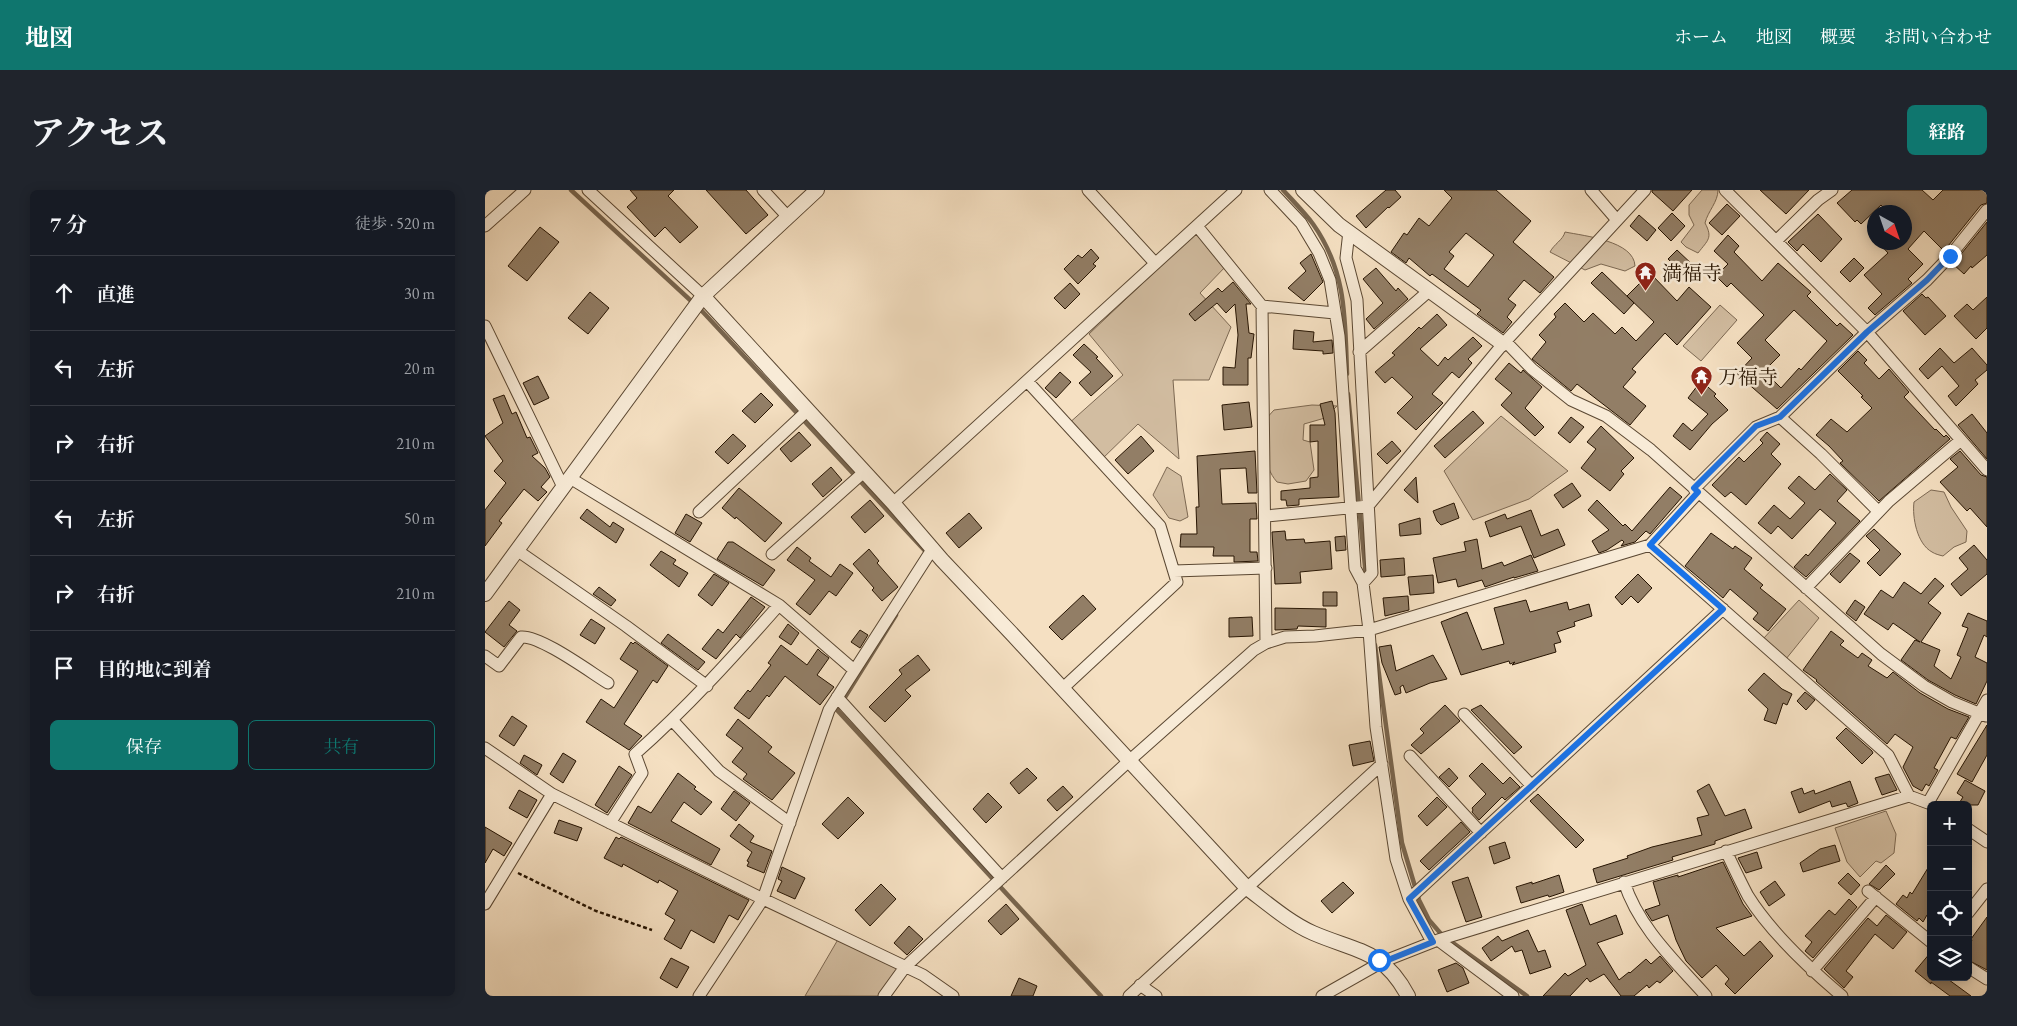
<!DOCTYPE html>
<html lang="ja">
<meta charset="utf-8">
<style>
:root{--surface:#171b24;--page:#20242c;--text:#f1f3f6;--muted:#9ea1a6;--line:#363941;--accent:#0f766e}
body{margin:0;font-family:"EB Garamond","Noto Serif JP",serif;background:var(--page);color:var(--text)}
.controls{position:absolute;right:15px;bottom:15px;display:grid;overflow:hidden;border-radius:8px;box-shadow:0 2px 12px #0003}
.controls button{width:45px;height:45px;display:grid;place-items:center;padding:0;border:0;border-bottom:1px solid var(--line);background:var(--surface);color:var(--text);font:25px sans-serif}
.compass{position:absolute;left:1382px;top:15px;width:45px;height:45px;border-radius:50%;background:var(--surface);box-shadow:0 2px 12px #0003;rotate:140deg}
.stop{position:absolute;width:15px;height:15px;margin:-11px;border:4px solid #1a73e8;border-radius:50%;background:#fff}
.stop.end{background:#1a73e8;border-color:#fff;box-shadow:0 1px 5px #0008}
.list{margin:0;padding:0;list-style:none}
h2{display:flex;justify-content:space-between;align-items:center;height:65px;margin:0;padding:0 20px;font-size:21px}
h2 small{font-size:16px;font-weight:400;color:var(--muted)}
.list li{display:grid;grid-template-columns:32px 1fr auto;gap:15px;align-items:center;box-sizing:border-box;height:75px;padding:0 20px;border-top:1px solid var(--line)}
.list b{display:block;font-size:19px;white-space:nowrap}
.list em{font-size:16px;font-style:normal;color:var(--muted)}
.actions{display:flex;gap:10px;padding:15px 20px}
.actions a{flex:1;padding:11px 0;border:1px solid var(--accent);border-radius:8px;text-align:center;font-size:18px;color:var(--accent)}
.actions .main{background:var(--accent);color:#fff}
.icon{flex:none;width:28px;height:28px;fill:none;stroke:currentColor;stroke-width:2;stroke-linecap:round;stroke-linejoin:round}
.map{position:relative;flex:none;width:1502px;height:806px;overflow:hidden;border-radius:8px}
header{display:flex;align-items:center;gap:30px;box-sizing:border-box;height:70px;padding:0 25px;background:var(--accent);color:#fff}
header strong{font-size:24px}
nav{display:flex;gap:28px;margin-inline-start:auto;font-size:18px}
.intro{display:flex;align-items:center;justify-content:space-between;box-sizing:border-box;height:120px;padding:0 30px}
h1{margin:0;font-size:35px}
.button{padding:12px 22px;border-radius:8px;background:var(--accent);color:#fff;font-size:18px;font-weight:700}
main{display:flex;gap:30px;padding:0 30px}
aside{flex:1;background:var(--surface);border-radius:8px;box-shadow:0 2px 12px #0003}
.map>svg:first-child{display:block}
.green{fill:#d2bda1;stroke:#7c6852}
.lines{fill:none;stroke-linecap:round;stroke-linejoin:round}
.stream{stroke:#78654e;stroke-width:4.5}
.building{fill:#927e66;stroke:#261402;fill-rule:evenodd}
.minor-casing{stroke:#5a4732;stroke-width:13}
.tertiary-casing{stroke:#5a4732;stroke-width:16}
.path{stroke:#261402;stroke-width:2.5;stroke-dasharray:4 2.5;stroke-linecap:butt}
.minor{stroke:#f8ebd7;stroke-width:11}
.tertiary{stroke:#f8ebd7;stroke-width:14}
.route{stroke:#1a73e8;stroke-width:6}
.labels{text-anchor:middle;dominant-baseline:central;stroke-width:5;stroke-linejoin:round;paint-order:stroke}
.poi-label{font-size:20px;fill:#261402;stroke:#f8ebd7;text-anchor:start}
</style>
<header>
<strong>地図</strong>
<nav><a>ホーム</a><a>地図</a><a>概要</a><a>お問い合わせ</a></nav>
</header>
<div class="intro"><h1>アクセス</h1><a class="button">経路</a></div>
<main>
<aside>
<h2>7 分<small>徒歩 · 520 m</small></h2>
<ul class="list">
<li><svg class="icon" aria-label="ahead" viewBox="0 0 24 24"><path d="M12 20V5M6 11l6-6 6 6"/></svg><div><b>直進</b></div><em>30 m</em></li>
<li><svg class="icon" aria-label="left" viewBox="0 0 24 24"><path d="M17 20v-9H6M10 6l-5 5 5 5"/></svg><div><b>左折</b></div><em>20 m</em></li>
<li><svg class="icon" aria-label="right" viewBox="0 0 24 24"><path d="M7 20v-9h11M14 6l5 5-5 5"/></svg><div><b>右折</b></div><em>210 m</em></li>
<li><svg class="icon" aria-label="left" viewBox="0 0 24 24"><path d="M17 20v-9H6M10 6l-5 5 5 5"/></svg><div><b>左折</b></div><em>50 m</em></li>
<li><svg class="icon" aria-label="right" viewBox="0 0 24 24"><path d="M7 20v-9h11M14 6l5 5-5 5"/></svg><div><b>右折</b></div><em>210 m</em></li>
<li><svg class="icon" aria-label="arrive" viewBox="0 0 24 24"><path d="M6 21V4h12l-3 4 3 4H6"/></svg><div><b>目的地に到着</b></div></li>
</ul>
<div class="actions"><a class="main">保存</a><a>共有</a></div>
</aside>
<div class="map">
<svg width="1502" height="806" viewBox="0 0 1502 806">
<rect width="100%" height="100%" fill="#f5e0c2"/>
<filter id="stains"><feTurbulence type="fractalNoise" baseFrequency=".004" numOctaves="4"/><feColorMatrix values="0 0 0 0 .2 0 0 0 0 .09 0 0 0 0 .02 0 0 0 .5 -.17"/></filter>
<radialGradient id="worn" r=".72"><stop offset=".6" stop-color="#630" stop-opacity="0"/><stop offset="1" stop-color="#630" stop-opacity=".3"/></radialGradient>
<path class="green" d="M1217 0H1233C1233 12 1223 21 1220 33 1228 48 1223 50 1213 63L1201 57 1196 52 1209 35 1204 25V15Z
M715 39 743 74 715 103 746 137 724 190H688L694 269 653 234 615 271 582 235 638 185 604 144Z
M1080 42C1100 46 1149 51 1150 76L1140 81 1116 74 1100 80 1065 62C1069 54 1078 50 1080 42Z
M1235 115 1252 130 1216 171 1198 156Z
M827 215 852 216 840 228 819 234 818 250 825 252 829 280 821 291 803 294 792 292C777 275 780 252 779 231L789 220Z
M1016 226 1083 281 1044 309 988 330 959 281Z
M682 277 696 286 703 327 695 331 684 328 668 305Z
M1446 300 1459 302 1466 317 1482 341 1481 352 1469 357 1458 366C1454 365 1450 364 1447 362 1432 354 1427 327 1429 312Z
M1314 410 1334 428 1301 469 1278 449Z
M1401 621 1411 644 1409 663 1396 673 1391 671 1375 687 1362 672 1350 638Z
M355 746 420 777 399 806H320Z"/>
<g class="lines">
<path class="stream" d="M86 0 217 121 442 363
M798 0C808 11 819 22 828 34 862 82 860 129 862 184
M863 204 881 386
M411 425 352 520 616 806
M890 455 917 653 934 710 944 730 957 745 1042 806"/>
</g>
<path class="building" d="M145 0H189L183 6 213 37 195 53 180 37 170 47 142 17 152 8Z
M221 0H261L283 25 261 44Z
M901 0H910L916 7 904 18 903 17 881 38 871 26Z
M959 0H1011L1046 31 1028 52 1069 87 1055 103 1039 90 1023 109 1031 115 1022 127 1027 132 1018 143 992 124 996 120 947 84 945 86 924 68 921 73 906 62 919 43 922 45 934 28 944 36 967 8ZM981 43 1009 65 983 97 959 79 969 66 964 62Z
M1167 0H1207L1188 21 1167 2Z
M1275 0H1324L1301 24Z
M1367 0H1437L1448 10 1458 0H1502V13L1496 15 1459 61 1439 41 1423 59 1438 74 1423 89 1427 93 1390 125 1383 118 1397 104 1379 85 1403 63 1393 52H1420V22H1403L1396 15 1376 34 1372 30 1370 32 1352 13Z
M1242 14 1255 26 1237 45 1224 33Z
M1187 23 1200 36 1186 51 1173 38Z
M1333 24 1357 49 1336 72 1318 54 1312 61 1303 52Z
M1154 25 1171 40 1162 51 1145 36Z
M1502 32V65L1487 78 1486 76 1479 84 1468 74Z
M55 37 74 52 42 91 23 76Z
M1243 45 1254 56 1249 62 1277 91 1293 73 1326 102 1322 106 1352 136 1355 133 1368 145 1292 219 1252 184 1267 168 1252 153 1279 125 1246 93 1242 97 1231 86 1243 74 1229 61ZM1309 120 1342 151 1316 180 1314 178 1296 198 1279 181 1295 165 1280 150Z
M606 59 614 68 608 74 611 76 593 94 579 79 593 65 597 68Z
M1192 60 1210 77 1201 86 1183 69Z
M826 64 838 92 819 111 803 98 821 81 815 73Z
M1369 68 1379 78 1365 92 1355 82Z
M891 78 911 101 913 98 923 109 889 139 881 129 898 113 878 89Z
M1117 82 1149 113 1139 124 1106 93Z
M1165 83 1192 111 1204 97 1226 117 1192 155 1180 143 1147 179 1151 182 1138 197 1161 216 1145 235 1092 194 1086 201 1047 169 1061 152 1054 145 1071 127 1069 124 1080 113 1099 132 1108 123 1130 144 1137 137 1151 151 1169 132 1142 106Z
M748 92 766 114H761L764 143 769 144 766 168H763V195H738V177L750 178 753 145 750 114 741 123 732 113 710 131 704 124 733 98 737 102Z
M585 93 595 104 580 119 569 108Z
M105 102 124 118 103 144 83 128Z
M1437 104 1441 108 1443 107 1461 126 1440 145 1418 121Z
M1502 107V138L1491 149 1469 126 1482 114 1488 120Z
M952 124 962 135 935 159 953 176 960 167 963 170 988 147 997 156 983 169 987 173 974 188 967 182 947 204 958 213 931 240 912 223 928 207 907 187 900 193 890 182 910 165 907 163 925 146 934 137 936 139Z
M809 140 829 142 828 152 847 150 848 163 838 164V161L808 159Z
M599 154 613 167 611 168 628 186 606 206 594 193 606 182 588 165Z
M1455 158 1469 173 1487 158 1502 175V180L1490 190 1493 194 1471 216 1463 206 1474 196 1457 176 1443 189 1434 179Z
M1373 161 1382 170 1379 173 1394 189 1404 179 1424 202 1419 207 1450 240 1451 239 1459 247 1461 245 1465 249 1394 311 1355 273 1358 271 1344 256 1331 245 1346 229 1362 242 1387 218 1376 207 1378 206 1353 181Z
M1024 173 1036 183 1038 180 1057 197 1040 218 1059 237 1050 246 1016 215 1027 203 1010 189Z
M575 182 586 192 571 208 560 198Z
M53 186 64 208 49 215 38 193Z
M1216 191 1231 204 1229 206 1243 220 1227 234 1205 260 1188 246 1198 233 1207 241 1223 224 1203 208Z
M276 203 288 215 270 233 257 221Z
M19 205 27 224 31 222 42 248 45 247 53 263 47 266 60 278 65 287 56 297 62 302 53 311 39 299 14 331 17 333 0 356V320L21 293 9 281 18 271 0 246 18 233 8 209Z
M847 211 850 223 854 307 814 309V315L802 316 801 310H796V301L825 298V288L833 287V251L825 252V235H840L835 214Z
M764 212 767 237 739 240 737 215Z
M988 221 999 233 960 268 949 256Z
M1487 224 1502 243V269L1473 235Z
M1086 227 1099 237 1085 253 1073 243Z
M1116 236 1149 268 1136 281 1139 284 1125 301 1096 278 1111 259 1102 252Z
M314 242 326 255 306 272 295 259Z
M1282 242 1295 254 1286 264 1296 274 1261 315 1246 302 1240 307 1227 295 1254 267 1259 272 1278 253 1275 250Z
M248 244 261 256 243 274 230 262Z
M656 246 669 261 643 284 630 270Z
M907 251 916 261 902 274 892 264Z
M770 261 772 303H763L761 278 735 279 737 314 771 313 772 329H765V362H772L773 371 749 372V366H728L729 357H695L696 344H712L711 317H714L712 266Z
M1475 261 1496 285 1502 287V337L1485 318 1482 321 1455 292 1473 277 1465 269Z
M346 277 357 290 338 307 327 294Z
M1345 284 1362 300 1352 311 1375 331 1321 387 1309 377 1321 364 1323 366 1351 333 1335 319 1307 349 1293 336 1286 344 1273 333 1289 315 1305 329 1320 313 1303 298 1314 286 1330 300Z
M931 287 933 313 919 300Z
M1087 293 1096 306 1078 318 1069 305Z
M1185 297 1197 307 1165 344 1161 341 1150 352 1136 356 1139 352 1137 350 1122 360 1114 363 1107 351 1124 340 1103 320 1112 310 1138 336 1140 334 1147 341Z
M254 298 297 333 280 352 251 327 250 329 237 318Z
M385 310 399 326 380 343 366 327Z
M969 313 974 328 956 335 952 331 948 321Z
M102 319 125 337 128 332 139 339 131 353 95 328Z
M1046 320 1056 346 1073 339 1080 355 1049 368 1036 336 1005 347 1000 332 1020 324 1022 329Z
M484 323 497 338 474 358 461 343Z
M201 324 217 333 205 352 190 343Z
M935 328 936 344 915 346 914 334Z
M1389 339 1416 364 1395 386 1382 373 1395 360 1381 346Z
M800 341 801 350 819 349 820 353 845 351 847 379 815 382 816 393 790 394 787 342Z
M1226 343 1248 359 1250 356 1267 368 1259 379 1278 395 1275 398 1301 419 1283 441 1268 429 1273 423 1245 399 1238 408 1200 376Z
M860 346 861 360 851 361 850 347Z
M992 349 997 379 1017 372 1019 376 1046 365 1053 381 1029 388V387L1000 397 997 390 973 397 971 389 953 393 948 368 981 361 979 352Z
M243 352H248L290 380 278 396 232 369Z
M1489 355 1502 370V384L1476 406 1466 394 1483 379 1474 368Z
M312 357 326 368 324 371 346 387 355 374 368 383 351 406 344 401 325 425 311 414 330 390 302 370Z
M384 359 394 371 392 373 413 397 397 411 387 400 389 398 368 374Z
M176 361 191 370 188 374 203 383 194 397 165 375Z
M1365 363 1375 371 1355 393 1345 384Z
M919 368 920 385 896 387 895 370Z
M229 384 244 393 227 416 213 405Z
M1153 384 1167 398 1153 413 1146 406 1137 415 1130 407Z
M948 385 949 403 925 405 923 387Z
M1450 388 1459 396 1443 413 1456 423 1436 452 1455 460 1449 476 1466 489 1476 467 1472 465 1483 438 1477 436 1483 423 1502 431V447L1499 445 1490 467 1502 473V491L1491 514 1470 505 1443 490 1416 470 1430 450 1435 452 1408 433 1403 440 1379 424 1396 400 1408 408 1419 392 1436 404Z
M114 397 131 410 126 416 108 404Z
M838 402H852V416H838Z
M598 405 611 419 577 450 564 437Z
M923 406 924 420 900 426 898 408Z
M266 407 280 417 255 448 251 444 231 469 217 459 233 439 238 443Z
M1041 410 1045 422 1082 412 1084 420 1104 414 1107 426 1089 432 1090 436 1072 442 1076 452 1069 454 1071 462 1027 475 1030 472 1025 474 1024 471 976 485 956 432 982 422 997 460 1019 454 1009 418Z
M1370 410 1380 417 1371 431 1361 423Z
M24 411 35 420 24 435 32 441 19 457 0 442Z
M790 418 841 419V437L813 436 812 439 790 440Z
M767 427 768 446 744 447V428Z
M106 429 120 438 110 454 95 445Z
M303 434 314 443 306 455 294 447Z
M375 440 383 445 375 458 366 452Z
M1346 441 1359 451 1355 455 1373 468 1377 463 1387 470 1383 476 1402 488 1408 482 1435 503 1463 519 1484 527 1471 549 1466 547 1449 578 1453 580 1444 596 1441 594 1437 601 1428 596 1418 577 1428 557 1410 544 1402 554 1331 491 1332 490 1318 480Z
M183 444 220 472 213 480 176 453Z
M146 452 148 454 150 452 183 476 172 493 168 490 139 534 157 546 144 560 101 532 116 509 129 518 153 481 135 469Z
M296 455 322 475 333 459 336 462 344 468 332 485 349 497 335 515 300 486 284 507 282 505 264 529 249 518 263 500 265 502 286 475 283 473Z
M906 455 911 481 948 465 962 489 945 493 921 503 918 495 915 497 916 503 910 505 897 473 894 457Z
M433 465 445 480 420 500 426 506 400 532 384 517 417 484 414 480Z
M1279 483 1297 499 1307 504 1302 515 1298 513 1291 534 1279 530 1283 519 1263 500Z
M1320 502 1330 510 1321 520 1312 511Z
M960 515 975 531 936 564 926 555 939 543 935 539Z
M996 515 1037 557 1029 564 986 520Z
M27 526 42 536 29 556 14 546Z
M253 529 287 557 283 562 310 583 287 610 258 589 262 584 247 572 258 558 241 545Z
M1502 535V565L1487 592 1472 584Z
M1361 538 1387 561 1388 563 1377 574 1351 548Z
M885 551 889 571 868 576 864 555Z
M78 563 91 571 78 593 65 584Z
M39 565 57 575 52 585 35 573Z
M997 573 1018 594 1025 587 1035 597 1020 610 1017 607 994 630 987 622 988 620 987 618 1001 604 984 586Z
M134 576 147 585 122 623 110 615Z
M542 578 552 588 534 604 525 593Z
M964 578 973 588 964 597 954 587Z
M193 583 211 597 209 599 227 612 216 625 199 612 186 631 235 659 226 675 143 633 153 616 166 623Z
M1404 584 1412 600 1397 605 1390 588Z
M1480 590 1500 601 1493 615H1473L1478 607 1472 603Z
M1365 591 1373 613 1363 617 1361 613 1347 617 1345 611 1314 623 1306 602 1317 598 1319 604 1329 600 1330 604Z
M1224 594 1240 626 1260 619 1267 638 1230 651V654L1187 667 1188 670 1112 693 1108 679 1143 668 1142 666 1167 657 1217 645 1212 628 1224 625 1212 601Z
M578 596 588 607 572 621 562 610Z
M34 600 52 610 42 628 24 618Z
M249 601 265 613 251 631 236 619Z
M503 603 517 617 501 633 488 619Z
M1053 604 1099 650 1091 658 1045 611Z
M363 607 379 623 353 649 337 634Z
M952 607 962 617 942 636 933 626Z
M74 630 97 638 92 651 69 643Z
M976 632 985 642 944 680 935 671Z
M254 634 269 646 265 652 287 661 279 683 262 676 264 672 262 671 267 662 245 646Z
M0 637 27 653 19 666 8 659 0 673Z
M131 647 134 649 136 647 264 710 253 730 244 725 229 753 206 740 196 759 179 749 190 730 180 724 193 701 174 690 173 693 138 674 137 677 119 668Z
M1020 652 1025 668 1009 674 1004 657Z
M1350 655 1355 671 1318 682 1315 673 1335 659Z
M1272 662 1277 678 1261 683 1253 668Z
M1238 672 1258 714 1267 726 1231 738 1259 766 1275 751 1288 766 1250 804 1240 794 1244 789 1231 775 1217 788 1201 771 1191 750 1183 725 1167 731 1160 720 1175 715 1168 692 1193 685V687Z
M1446 673V727L1442 725 1438 732 1434 728 1432 731 1411 714 1418 705 1422 708 1425 702 1427 704Z
M1401 675 1410 684 1394 700 1384 694Z
M297 677 320 688 310 709 292 701 297 691 293 689Z
M1363 683 1375 695 1366 705 1353 693Z
M1074 685 1079 702 1064 707 1063 705 1036 713 1031 697 1047 692V694Z
M983 687 997 727 981 732 967 692Z
M1290 691 1300 705 1284 716 1275 702Z
M858 692 869 703 847 723 836 711Z
M396 694 411 709 385 736 370 720Z
M1364 709 1372 717 1328 768 1320 761 1327 752 1320 746 1344 720 1350 725Z
M521 714 534 729 516 745 503 731Z
M1097 714 1105 735 1131 725 1138 744 1112 753 1134 790 1144 782 1145 783 1161 769 1166 774 1175 766 1188 781 1175 793 1172 791 1164 798 1162 795 1149 806H1136L1119 784 1105 792 1102 788 1085 806H1058L1080 783 1083 786 1101 775 1081 720Z
M1401 725 1422 742 1408 759 1390 744 1361 781 1368 787 1359 798 1339 779 1383 728 1392 736Z
M1502 727V780L1483 770V758L1487 750 1486 749Z
M424 736 438 749 422 765 409 753Z
M1043 740 1053 762 1060 760 1066 777 1045 784 1037 760 1030 762 1027 756 1006 771 997 758 1013 746 1017 751Z
M1446 762V787H1460L1486 806H1465L1446 792V794L1430 781Z
M186 768 204 777 192 798 175 788Z
M971 773 978 778 984 793 962 802 953 780Z
M534 788 552 796 548 806H526Z"/>
<g class="lines">
<defs>
<path id="minor" d="M103 0 218 106
M278 0 303 27
M603 0 670 73
M785 0 816 33 834 63 845 90 854 146 870 378 878 393
M1106 0 1132 30
M1240 0 1382 142 1502 280
M0 36 40 0
M712 36 777 116 781 453
M864 41 861 68 872 110 887 383 878 393 884 440 891 537 911 669 924 709 947 752
M1292 50 1333 10 1347 0
M777 116 850 123
M0 136 78 297
M1021 152 1047 179 1086 210 1121 226 1166 260 1396 464 1439 496 1467 512 1501 526
M874 162 945 100
M542 191 675 336 692 392 578 498
M1295 227 1382 142 1442 90 1465 66 1502 20
M85 288 294 415 369 480
M1209 299 1271 237 1295 227 1336 264 1393 321
M408 313 751 0
M214 322 323 220
M781 326 883 316 1018 154 1160 0
M1165 355 1403 565 1424 606
M33 361 141 436 222 496
M287 364 379 282
M689 381 781 378
M1321 398 1404 311 1476 250
M0 466 14 476 36 447C55 445 105 482 123 493
M352 507 517 688
M979 524 1047 596
M188 531 234 581 305 633
M0 558 67 604 278 709 438 785 468 806
M925 566 996 643
M125 633 157 583 150 564C202 518 248 467 294 415
M1483 639 1502 652
M1241 661C1248 676 1255 691 1263 706 1286 743 1324 778 1357 806
M1139 692C1154 738 1189 770 1221 806
M1383 701 1446 752
M924 709 1238 419
M0 714 67 604
M1483 723 1502 699
M953 750 1028 806
M1483 777 1502 789
M1327 781 1391 707
M655 795 671 806
M214 806 278 709 344 520 448 358
M399 806 420 777 645 570 769 460 781 453 800 447 830 446 884 440 1165 355 1213 303
M644 806 897 574
M837 806 897 772 953 750 1424 606 1443 613 1502 510"/>
<path id="tertiary" d="M818 0 854 35 1018 154
M218 106 408 313 457 370 528 445 762 698C782 713 805 733 828 743 872 762 898 759 923 806
M0 404 218 106 332 0"/>
</defs>
<use href="#minor" class="minor-casing"/>
<use href="#tertiary" class="tertiary-casing"/>
<path class="path" d="M33 683 111 721 167 740"/>
<use href="#minor" class="minor"/>
<use href="#tertiary" class="tertiary"/>
</g>
<g class="lines">
<path class="route" d="M894 770 898 772 948 752 924 709 1238 419 1165 355 1213 302 1209 298 1271 236 1295 227 1382 142 1442 90 1465 66"/>
</g>
<defs>
<symbol id="temple-pin" viewBox="-11 -11 22 30"><path d="M0 17L-7.5 6A9.5 9.5 0 1 1 7.5 6Z" fill="#8f2418" stroke="#f8ebd7"/><path d="M0-6L5-2H3V0L6.5 2.5H4V6H1.5V3h-3V6H-4V2.5H-6.5L-3 0V-2H-5Z" fill="#fff"/></symbol>
</defs>
<g fill-rule="evenodd">
<use href="#temple-pin" x="1148" y="70" width="25" height="34"/>
<use href="#temple-pin" x="1204" y="174" width="25" height="34"/>
</g>
<g class="labels">
<g class="poi-label">
<text x="1177" y="83">満福寺</text>
<text x="1233" y="187">万福寺</text>
</g>
</g>
<rect width="100%" height="100%" filter="url(#stains)"/>
<rect width="100%" height="100%" fill="url(#worn)"/>
</svg>
<div class="controls">
<button>+</button>
<button>−</button>
<button><svg class="icon" aria-label="locate" viewBox="0 0 24 24"><circle cx="12" cy="12" r="6"/><path d="M12 2v4M12 18v4M2 12h4M18 12h4"/></svg></button>
<button><svg class="icon" aria-label="layers" viewBox="0 0 24 24"><path d="M12 4l9 5-9 5-9-5zM3 14l9 5 9-5"/></svg></button>
</div>
<svg class="compass" viewBox="-18 -18 36 36"><path d="M0-13l5 13h-10z" fill="#e53935"/><path d="M0 13l5-13h-10z" fill="#9ea1a6"/></svg>
<div class="stop" style="left:894px;top:770px"></div>
<div class="stop end" style="left:1465px;top:66px"></div>
</div>
</main>
